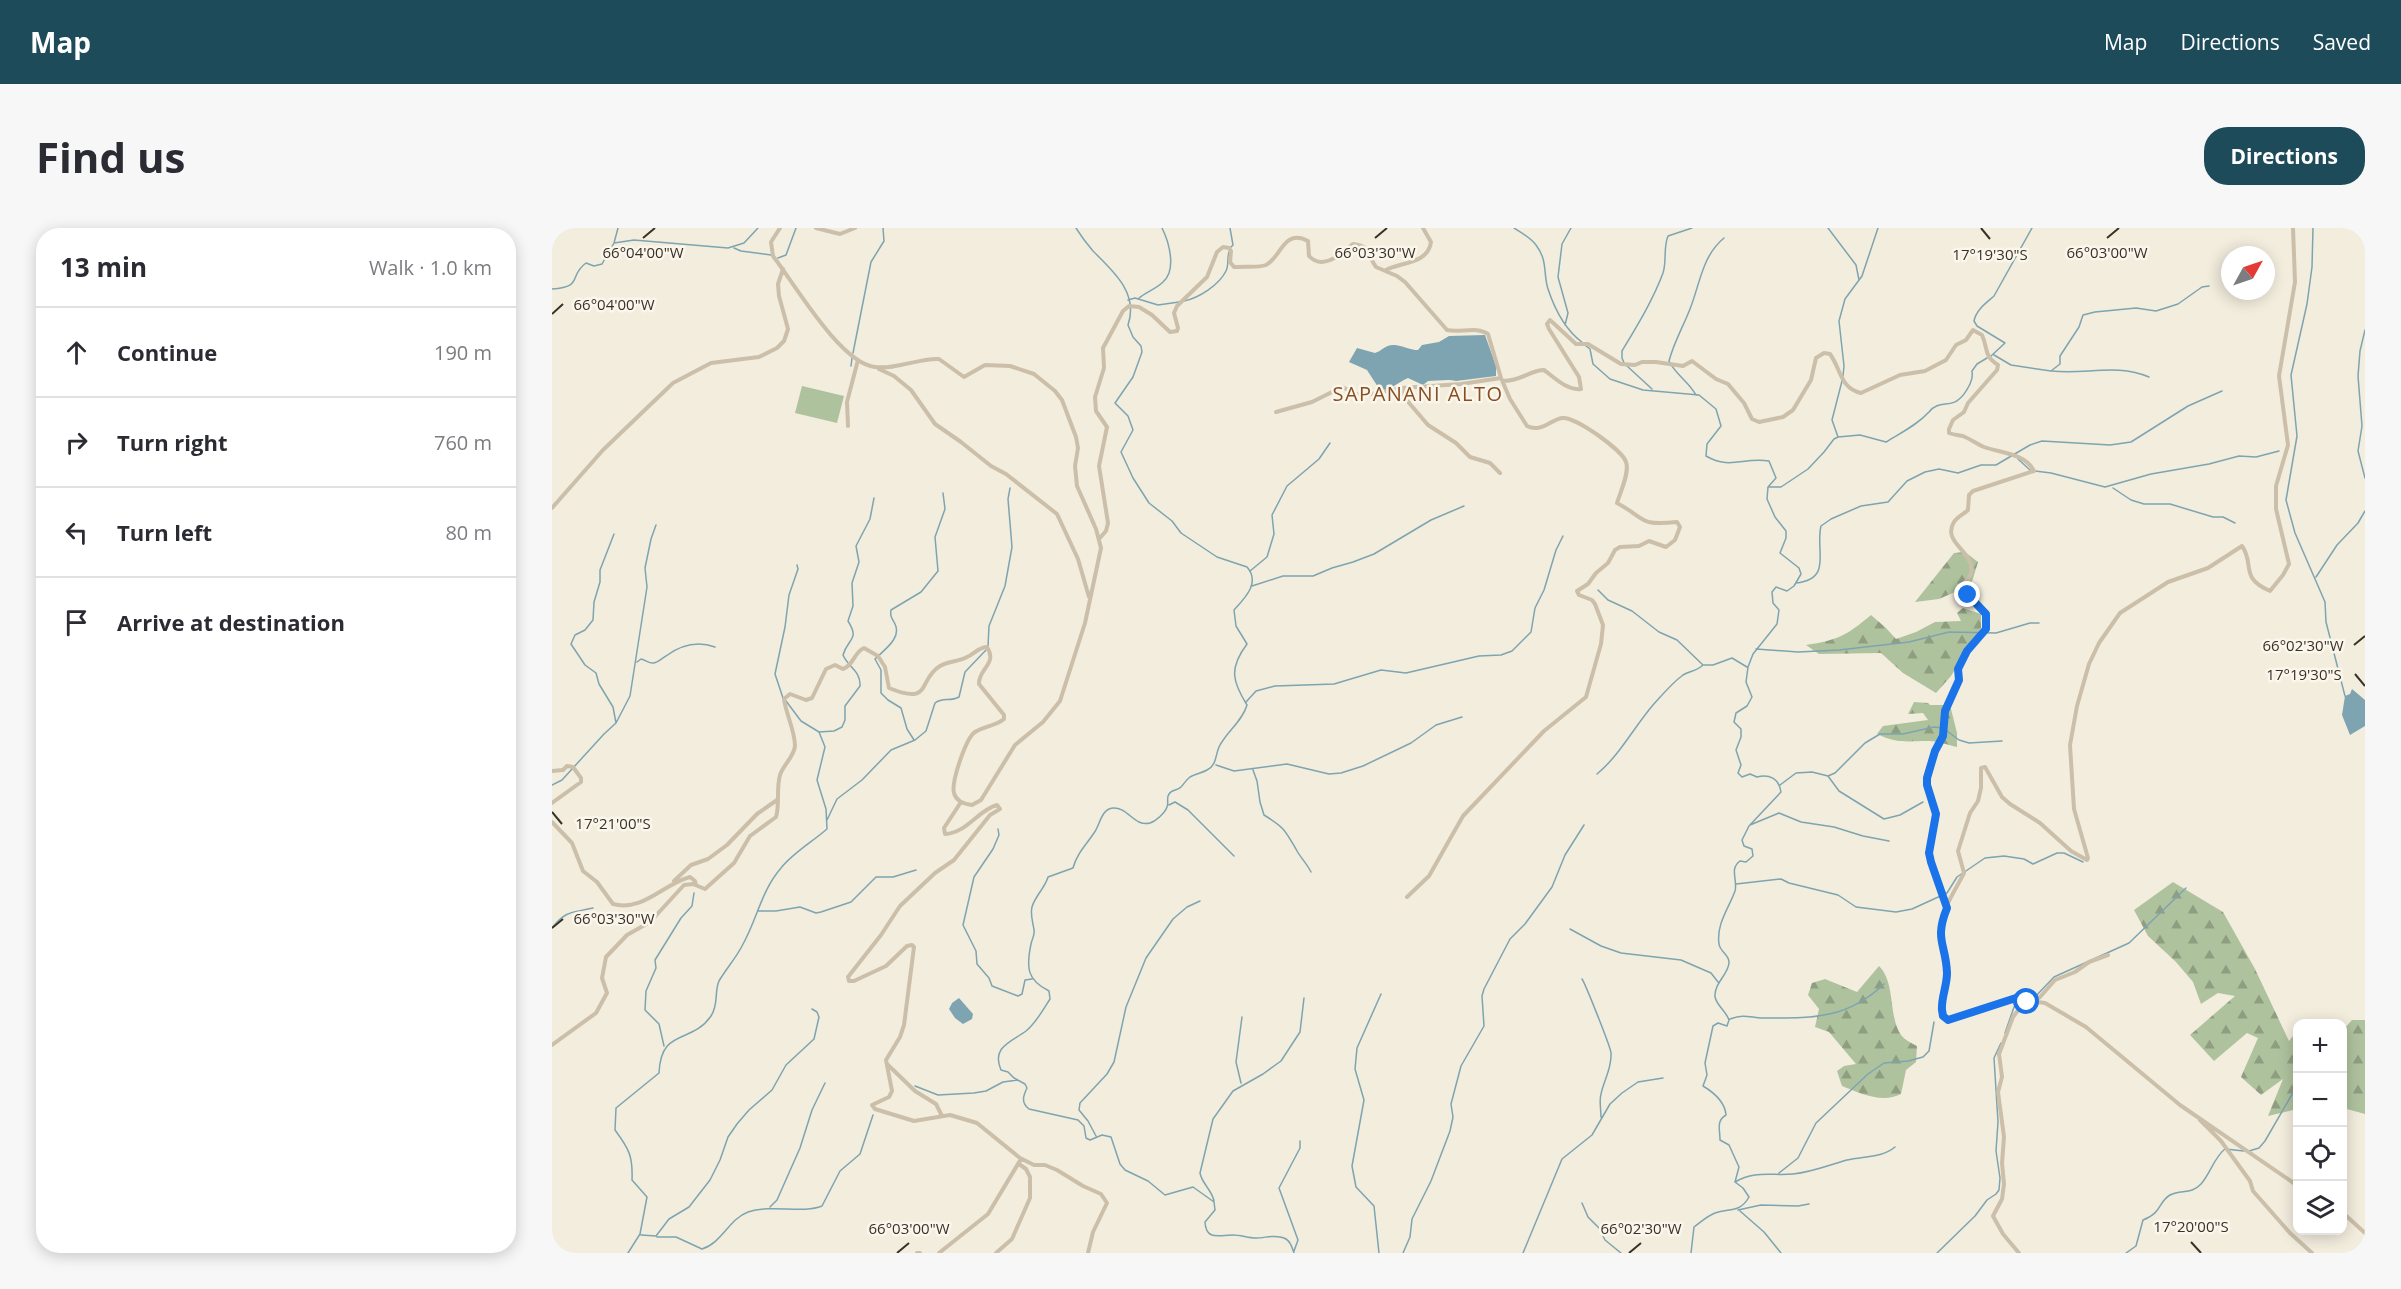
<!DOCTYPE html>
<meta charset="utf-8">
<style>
:root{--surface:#fff;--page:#f7f7f7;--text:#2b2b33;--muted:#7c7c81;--line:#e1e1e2;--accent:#1e4b5a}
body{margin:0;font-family:"Open Sans",sans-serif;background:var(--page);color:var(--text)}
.controls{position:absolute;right:18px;bottom:18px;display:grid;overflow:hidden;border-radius:12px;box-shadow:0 3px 15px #0003}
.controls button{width:54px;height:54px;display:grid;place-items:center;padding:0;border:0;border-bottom:2px solid var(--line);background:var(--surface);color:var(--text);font:30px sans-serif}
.compass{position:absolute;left:1669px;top:18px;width:54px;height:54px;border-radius:50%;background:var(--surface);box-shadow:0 3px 15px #0003;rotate:50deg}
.stop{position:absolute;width:18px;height:18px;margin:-14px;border:4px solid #1a73e8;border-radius:50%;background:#fff}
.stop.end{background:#1a73e8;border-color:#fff;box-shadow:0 2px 6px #0008}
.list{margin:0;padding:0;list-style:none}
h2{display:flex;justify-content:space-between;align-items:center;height:78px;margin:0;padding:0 24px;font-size:26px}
h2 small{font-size:20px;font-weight:400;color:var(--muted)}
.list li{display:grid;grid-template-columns:39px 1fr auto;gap:18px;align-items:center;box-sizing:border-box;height:90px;padding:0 24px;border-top:2px solid var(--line)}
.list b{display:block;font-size:22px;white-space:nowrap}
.list em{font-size:20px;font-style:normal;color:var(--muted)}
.icon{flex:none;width:33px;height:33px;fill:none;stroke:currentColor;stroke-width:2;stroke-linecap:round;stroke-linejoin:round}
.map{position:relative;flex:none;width:1813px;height:1025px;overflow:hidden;border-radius:24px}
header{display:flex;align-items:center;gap:36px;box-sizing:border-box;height:84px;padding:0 30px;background:var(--accent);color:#fff}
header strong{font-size:28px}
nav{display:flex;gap:33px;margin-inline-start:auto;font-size:21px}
.intro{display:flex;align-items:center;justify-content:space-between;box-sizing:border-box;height:144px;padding:0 36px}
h1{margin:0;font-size:42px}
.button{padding:15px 27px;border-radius:24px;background:var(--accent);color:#fff;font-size:21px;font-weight:700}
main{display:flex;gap:36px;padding:0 36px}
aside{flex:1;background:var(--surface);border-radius:24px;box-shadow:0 3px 15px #0003}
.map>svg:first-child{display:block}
.grass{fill:#afc29e}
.forest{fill:url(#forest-firs)}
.water{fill:#7da4b0}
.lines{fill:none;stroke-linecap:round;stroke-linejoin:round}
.stream{stroke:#7da4b0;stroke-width:1.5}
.minor{stroke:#cbbfa9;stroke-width:4}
.route{stroke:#1a73e8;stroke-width:8}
.ticks{fill:none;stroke:#383129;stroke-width:2}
.labels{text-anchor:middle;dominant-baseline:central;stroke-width:5;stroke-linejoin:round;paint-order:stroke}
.quarter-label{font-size:20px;letter-spacing:1.5px;fill:#884d22;stroke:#faf6eb}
.ticks-label{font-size:15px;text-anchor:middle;fill:#383129;stroke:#faf6eb;stroke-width:5;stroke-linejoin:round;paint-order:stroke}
</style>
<header>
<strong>Map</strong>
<nav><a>Map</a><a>Directions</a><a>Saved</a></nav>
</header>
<div class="intro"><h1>Find us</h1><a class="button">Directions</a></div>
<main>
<aside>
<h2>13 min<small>Walk · 1.0 km</small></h2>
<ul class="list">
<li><svg class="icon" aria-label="ahead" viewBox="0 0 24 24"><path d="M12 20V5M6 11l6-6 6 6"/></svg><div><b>Continue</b></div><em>190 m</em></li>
<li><svg class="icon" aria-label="right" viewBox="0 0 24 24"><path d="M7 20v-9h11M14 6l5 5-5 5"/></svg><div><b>Turn right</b></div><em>760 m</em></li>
<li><svg class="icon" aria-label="left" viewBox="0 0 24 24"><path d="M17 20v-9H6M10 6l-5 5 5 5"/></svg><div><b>Turn left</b></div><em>80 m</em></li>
<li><svg class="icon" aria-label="arrive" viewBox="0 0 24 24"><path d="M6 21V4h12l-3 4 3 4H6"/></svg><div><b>Arrive at destination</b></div></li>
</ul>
</aside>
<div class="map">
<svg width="1813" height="1025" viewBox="0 0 1813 1025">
<defs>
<pattern id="forest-firs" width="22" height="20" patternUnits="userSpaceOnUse" patternTransform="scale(1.5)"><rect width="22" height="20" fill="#afc29e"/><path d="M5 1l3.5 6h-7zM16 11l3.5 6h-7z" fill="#8f9e81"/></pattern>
</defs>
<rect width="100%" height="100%" fill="#f3edde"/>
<path class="grass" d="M250 158 292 168 285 195 243 185Z"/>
<path class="forest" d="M1413 324 1426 334 1419 357 1387 371 1363 374 1402 325Z
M1411 380 1429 386V400L1399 448 1384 465 1351 445 1329 425 1267 426 1254 417C1286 412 1294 408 1319 387L1334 400 1344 411 1364 404 1383 394 1409 393 1405 385Z
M1362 474 1376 475 1378 477H1398L1405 505V519C1396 517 1386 513 1377 513 1355 513 1345 516 1325 506L1331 498 1376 492 1371 485 1356 486Z
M1621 654 1671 684 1703 741 1737 813 1745 803V881L1716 888 1731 851 1709 867 1689 849 1706 810 1695 805 1662 833 1638 807 1683 768 1666 765 1649 776 1641 754 1624 734 1596 708 1582 682Z
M1327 738C1344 755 1336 788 1349 807 1353 812 1359 815 1365 818L1364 834 1354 842 1349 866C1330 876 1308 865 1290 858L1285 843 1292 838 1304 836 1277 804 1263 799 1267 781 1256 767 1260 755 1273 751 1305 764Z
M1800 792H1813V886L1791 880V802Z"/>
<path class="water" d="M933 107 944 138V148L904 153C896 151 885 153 876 153L871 157 856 150C847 154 841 160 832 162L826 159 815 142 797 134 805 120 823 125C830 123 833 117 841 117 846 116 858 122 866 122L870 117 887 114 897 108Z
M1800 461 1813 472V498L1798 507 1790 487 1793 468 1798 466Z
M407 770 421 786 420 791 411 796 403 790 397 781 400 775Z"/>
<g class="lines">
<path class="stream" d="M524 0C529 8 535 16 541 23 561 43 587 65 576 97L581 109 589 118 590 124 581 149 563 175 576 188 581 202 569 224 581 250 597 275 620 293 629 305 665 329 695 339C709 355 692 371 682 382L684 398 695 416C677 440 680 453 695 477 690 494 675 503 667 519 663 528 665 537 655 542 650 545 643 546 638 549 634 552 632 556 629 559 625 563 620 561 617 566 614 570 617 575 615 579 613 585 604 593 598 595 582 599 576 579 561 580 549 581 548 597 542 605 534 617 525 625 521 640L496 649C493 660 483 668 480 679 478 687 481 694 482 702 483 707 480 711 479 716 474 740 475 752 497 763L498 771C491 782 484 795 474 803 459 814 439 819 449 842L456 844 462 850 473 856 475 860C471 868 469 875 477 881L526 892 532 898 534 910 538 912 550 907 559 909 568 936 573 942 596 953 613 967 641 959 662 974 663 982 653 994C654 1013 667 1007 681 1007 689 1007 696 1010 704 1010 713 1010 724 1006 732 1010 738 1012 740 1019 742 1025
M678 0 681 17 679 19
M962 0C970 5 979 10 984 17 996 33 991 45 996 61 1003 82 1013 102 1031 115
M1276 0 1304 37 1307 52
M1761 0 1760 39 1755 76 1739 147 1745 208 1734 272 1743 305 1773 374 1774 394 1793 468
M62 15 82 12 176 20 192 15 206 0
M182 20 189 23 219 27
M226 30 234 27 244 0
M0 61C32 59 16 48 34 35L42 38 50 36 62 15 66 0
M587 70C594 64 604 61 611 54 625 42 617 14 610 0
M576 72 583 70 606 77 627 74
M632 73C647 70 667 57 674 43 677 37 675 30 677 24
M1013 97 1016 85 1006 49 1010 16 1019 0
M1813 102 1808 123 1806 148 1810 198 1806 223 1813 250
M1034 118 1038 121 1041 136 1058 151 1091 162 1147 167 1164 181 1169 198 1155 216 1154 228C1178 242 1191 229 1217 233L1224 250 1216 259 1215 271 1223 289 1234 303V310L1228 325 1247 340 1249 346 1242 358 1235 363 1224 359 1220 364 1221 375 1227 382 1225 396 1201 426 1196 439 1194 454 1200 469 1195 478 1184 485 1182 494 1189 501V509L1184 522 1189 537 1186 545 1190 549 1198 546 1205 549C1217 546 1227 550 1229 564L1197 598 1190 612 1192 618 1200 621 1201 628 1194 634 1188 633C1177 641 1186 652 1183 663 1177 680 1164 696 1167 716 1168 724 1178 727 1177 735 1176 747 1162 755 1163 769 1165 778 1174 783 1177 792L1175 798 1166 795 1161 798 1153 835 1155 847 1151 858C1161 864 1173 874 1174 887 1164 893 1168 901 1168 912L1177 917 1187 939 1183 954 1191 960 1197 969C1188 985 1178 980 1163 985 1155 988 1149 994 1142 999L1139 1025
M301 125 319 34 332 13 331 0
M1442 127 1459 137 1499 143 1508 136V128L1527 99 1531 87 1543 84 1584 80 1604 83 1626 76 1650 59 1657 58
M1439 128 1453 115 1425 98 1422 93C1424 82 1434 75 1442 68L1480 0
M1072 135 1070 130V123C1085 98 1101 72 1111 45 1115 33 1111 20 1116 8L1140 0
M299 138 300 130
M1075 138 1100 161
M1500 143C1533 147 1565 135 1597 149
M1291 148 1292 138 1287 93 1293 71 1310 48 1326 0
M1144 167C1136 153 1123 146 1117 133 1122 114 1131 99 1138 81 1148 56 1150 28 1172 10
M1286 209 1280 192 1290 153
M1466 231 1478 242
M1483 243 1499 245 1553 259 1599 246 1657 236 1687 228 1704 229 1727 223
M1217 259H1229L1256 241 1272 224 1282 211 1286 209 1308 207 1334 214C1350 204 1365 197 1377 184 1390 168 1403 187 1418 156 1420 150 1421 150 1420 143L1425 136 1435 130
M1561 260 1579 272 1592 276H1618L1661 289H1671L1683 295
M62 306 48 342V354L42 374 41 392 33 402 23 407 19 416 33 437 44 445 47 456 61 479 64 495
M698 343 715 329 722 306 720 287 735 258 767 231 778 215
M1764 349 1785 317 1806 295 1813 283
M1244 355C1281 351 1263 323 1269 298L1279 291 1309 278 1336 274 1355 253 1373 244 1387 241 1406 245 1429 237H1444L1478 217 1490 213 1558 217 1579 214 1636 178 1670 163
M700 358 731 348H761L780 340 801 334 822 326 879 292 912 278
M1046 362 1056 372 1080 383 1107 404 1125 412 1151 437H1161L1180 430 1195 439
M436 418 437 398 453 358 460 319 456 271 458 260
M1204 421 1246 424 1287 422 1357 414 1397 404 1444 405 1478 395H1487
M85 434 89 431C94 432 97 436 102 435 107 434 110 430 114 428 129 417 146 413 163 419
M231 470 223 446 233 399 237 367 246 341 245 337
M694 474 704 463 723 458 782 456 829 442 854 445 927 428 949 427 960 423 979 404 983 380 992 362 1004 322 1011 308
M267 504 282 503 290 499 293 492V478L308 458C309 443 296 439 291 427 296 410 308 412 296 393L301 378 300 355 307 334 304 318 318 291 322 270
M362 512 355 501 349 480 336 472 329 465V442L323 431C332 422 350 410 343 396 340 390 338 389 339 382L369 364 386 343 383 309 393 281 391 265
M664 537 682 543 735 536 777 546 789 545 811 538 859 515 884 497 910 489
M701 542 705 553 708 574 712 587C733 600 733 602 745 623 749 630 755 636 759 644
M1045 546C1068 527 1082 499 1101 477 1110 467 1120 455 1131 447 1138 443 1145 443 1151 437
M1276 548 1287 563 1332 591 1348 587 1371 574
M0 557 10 552 52 506 64 495 78 468 95 359 93 340 99 311 104 297
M1228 557 1244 545 1260 544 1276 548 1283 545 1313 515 1328 506H1351L1382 499 1391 500 1407 512 1417 515 1450 513
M617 577 623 574 636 582 682 628
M275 592 285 571 310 552 339 522 363 512 374 503 383 475C391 469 398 474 407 469L413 444 434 422
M1198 597 1227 585 1249 594 1282 599 1311 608 1337 613
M446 601 447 607 441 621 422 649 411 697 424 723 425 736 437 750 440 758 466 768 470 766 473 752 480 751
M1184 656 1229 651 1237 655 1286 667 1304 679 1344 684 1360 681 1395 665 1405 649 1433 630 1452 628 1472 631 1481 636 1505 625H1512L1531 634
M206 683H224L248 679 264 685 269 684 299 674 324 649H341L364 642
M0 700C14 682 20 685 41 680
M1018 701 1049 718 1069 725 1129 732 1159 745 1166 754
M1030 751C1033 755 1059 820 1059 825 1060 840 1052 852 1049 866 1047 873 1049 882 1049 889
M1474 771 1482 770 1502 749 1577 715 1634 660
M1178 791C1192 786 1196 789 1210 790 1260 790 1294 792 1332 756
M1453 805 1462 779 1470 773
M112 818 107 796 93 782 94 763 104 740 103 732 129 690 140 678 142 665
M689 855 684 834 690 789
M363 858 386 867 422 865 434 863 451 854 466 852
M544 908 536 893 527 882 528 875 555 846 562 834 574 779 594 730 621 691 635 679 648 673
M1697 923 1707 920 1713 913 1746 856
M1227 945 1246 930 1264 895 1316 846 1332 835 1356 833 1371 829 1377 823 1382 794
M1183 954C1203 942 1220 948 1241 946 1261 944 1277 937 1295 932 1311 928 1330 930 1343 919
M662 973C660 962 650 956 648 945L661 891 681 863 711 846 729 833 748 804 752 770
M1030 975 1036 989 1047 1000 1053 1012 1069 1025
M218 979 225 972 248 920 260 882 273 855
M1186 982 1209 977 1246 978 1257 976
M1188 983 1212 1004 1229 1025
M89 1007 104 1008 117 991 137 979 158 952 168 932 176 909 185 896 197 882 220 862 234 837 262 811 267 789 265 784 260 781
M105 1009H124L150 1021C170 1015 177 991 196 984 220 976 250 986 270 978L288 943 308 926 321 887
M742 1023 746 1012 727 960 748 920V913
M76 1025 88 1006 95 969 80 952C81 928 77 921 63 902L64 880 107 845C109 799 139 817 159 788 167 776 162 764 167 753 174 741 184 730 190 718 205 692 209 663 229 640 241 625 260 614 275 601L274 581 265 552 273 519 267 504 249 493 234 473
M827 1025 822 978 804 959 800 938 812 872 803 841 805 820 829 766
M851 1025 858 1009 860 991 879 953 898 903 901 889 899 876 909 838 932 798 930 768 932 761 958 711 973 696 1000 659 1013 627 1032 597
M971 1025 1010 931 1040 907 1058 876 1070 865 1086 854 1111 850
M1385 1025 1423 988 1435 972 1444 966 1447 962 1448 950 1444 923 1446 894 1442 830 1449 815
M1574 1025 1584 1018 1591 992C1611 984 1606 974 1618 967 1629 961 1639 967 1649 956 1658 946 1663 928 1673 921L1692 923"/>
<path class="minor" d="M264 0 288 6 303 0
M834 42C849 34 876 36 879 14L871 0
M327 141 342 148 359 162 383 196 409 214 439 238 454 246 505 286 526 331 537 369
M951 153C970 153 978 142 992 142 1002 149 1015 163 1029 161L1027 149 997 101 995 96 998 92 1024 116H1036L1069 136 1083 137 1090 134H1104L1131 138 1140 133 1164 151 1176 156 1192 175 1200 191 1207 194 1231 189 1241 182 1259 152 1264 130 1272 125 1278 126C1289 141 1288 160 1309 165L1348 147 1373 143 1394 132 1404 117 1414 112 1421 102 1430 107C1437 123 1431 127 1446 137L1445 142 1416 175 1412 184 1401 192 1397 201V205C1402 207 1406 207 1411 208 1418 211 1425 216 1432 219 1448 225 1473 225 1482 243L1421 263 1417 267 1416 282C1412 286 1405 289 1402 294 1389 315 1424 324 1419 345 1418 349 1413 354 1411 357L1412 362 1434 386 1433 401 1415 423 1406 441 1407 452 1393 483 1391 508 1383 523 1375 550V557L1384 586 1378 619 1379 634 1395 680
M850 160 852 169 876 197 904 215 918 229 938 235 948 245
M724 184 760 174 790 159 809 168 814 167 850 160 909 156 949 150
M296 198 295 174 306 132
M0 280 51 222 121 155 159 135 207 129 225 120 232 113 236 101 227 68 226 56 231 41
M547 311 554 303 556 295 547 238 555 199 544 183 543 169 552 140 551 120 571 83 577 78 587 79 600 87 618 104 625 103 626 100 622 85 625 78 655 49 665 24 671 19 677 20 679 23 678 34 682 39H685C694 38 706 40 714 37 729 30 731 0 756 13L757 28C771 43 789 26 801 16 820 18 816 29 824 39L845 48 853 54 895 102C908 105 925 98 936 106L949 150 958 171 975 198C989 205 998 192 1010 190 1023 188 1070 222 1074 234 1078 244 1068 265 1065 275 1095 291 1086 298 1125 294L1128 299 1123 312 1114 319 1097 313 1087 318 1068 319 1063 322 1056 335 1044 345 1036 356 1025 363 1027 367 1040 372 1043 376 1051 397 1049 416 1034 469 992 503 911 588 877 648 855 669
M0 543 11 542 15 538 21 539 29 550V554L0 575
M409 574 392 600 393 606C415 605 426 582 445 577L448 581 438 587 402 632 383 645 348 678 329 707 296 749 297 753H302L334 738 355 718 360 717 362 719 352 797 348 809 334 832 340 863 337 869 320 877 323 881 362 893 398 887 425 895 468 930 482 937H493L505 942 531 958 549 966 555 975 541 1004 536 1025
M0 594 20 615 31 643 45 654 61 676C91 684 111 656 138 649L143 653 144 657
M122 653 139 637 156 631 175 617 205 586 225 572
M1482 773 1488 769 1503 752 1523 744 1537 734 1556 727
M1473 774 1470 769H1467L1396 792 1390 786C1388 772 1396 758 1395 744 1394 731 1389 719 1388 706 1387 685 1403 663 1412 645L1406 623 1418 585 1426 573 1429 560V540L1433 539 1450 569 1458 576 1488 595 1519 623 1535 632 1536 630 1522 581 1518 517 1525 478 1537 436 1547 415 1568 385 1616 354 1656 340 1690 318C1703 336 1687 350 1718 363L1731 347 1737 336 1724 281V258L1736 217 1727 148 1743 54 1741 0
M0 817 44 785 55 765 50 750 54 729 75 707 98 694 132 657 141 656 153 661 182 635 198 608 224 589C228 576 224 561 228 547 231 537 242 529 243 518 243 503 234 486 232 471L238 466 254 472 260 470 274 441 283 437 291 441C302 437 302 424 312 420L326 428 333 439 337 460C381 478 365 452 388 438 396 433 406 434 415 429 422 426 427 419 435 419 446 436 426 441 427 456L452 487V491C444 498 432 498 423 504 414 510 399 554 402 565 404 573 412 576 420 577L429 572 463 517 491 494 508 473 533 395 549 320 544 301 525 258 523 238 526 220 524 209 510 172 503 163 482 146 458 138 433 137 412 149 387 131C367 130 343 142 323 139 288 135 242 55 221 28L219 14 228 0
M335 836 363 863 384 876 390 888
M1648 892 1669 913 1698 953 1701 963 1738 1005 1760 1025
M1790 984 1813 1005
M365 1025H368
M387 1025 436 986 469 931
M444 1025 460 1011 478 970V949L474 941 467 936
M1467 1025 1451 1006 1441 988 1450 971 1452 956 1450 935 1452 909 1446 864 1450 849 1447 826 1461 789 1470 777 1478 773 1493 775 1534 799 1628 877 1746 958"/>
</g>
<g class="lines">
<path class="route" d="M1416 367 1434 386V401L1415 423 1406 441 1407 452 1393 483 1391 508 1383 523 1375 550V557L1384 586 1377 625 1379 634 1395 680C1382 712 1394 716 1395 745 1395 758 1389 770 1390 782L1391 788 1396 792 1467 769H1470L1473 774H1475"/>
</g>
<path class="ticks" d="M1429 0 1438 11M91 10 103 0M823 10 835 0M1555 10 1567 0M0 86 11 76M1802 417 1813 408M1803 446 1813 458M0 584 10 596M0 700 11 691M1639 1014 1649 1025M345 1025 357 1015M1077 1025 1089 1015"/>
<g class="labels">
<g class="quarter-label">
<text x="866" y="165">SAPANANI ALTO</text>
</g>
</g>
<g class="ticks-label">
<text x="91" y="30">66°04'00"W</text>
<text x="823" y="30">66°03'30"W</text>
<text x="1555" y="30">66°03'00"W</text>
<text x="1438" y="32">17°19'30"S</text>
<text x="62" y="82">66°04'00"W</text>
<text x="1751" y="423">66°02'30"W</text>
<text x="1752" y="452">17°19'30"S</text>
<text x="61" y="601">17°21'00"S</text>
<text x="62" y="696">66°03'30"W</text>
<text x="1639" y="1004">17°20'00"S</text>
<text x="357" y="1006">66°03'00"W</text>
<text x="1089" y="1006">66°02'30"W</text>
</g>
</svg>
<div class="controls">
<button>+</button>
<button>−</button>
<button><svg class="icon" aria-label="locate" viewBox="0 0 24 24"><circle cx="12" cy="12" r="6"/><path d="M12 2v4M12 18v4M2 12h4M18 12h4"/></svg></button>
<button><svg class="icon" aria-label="layers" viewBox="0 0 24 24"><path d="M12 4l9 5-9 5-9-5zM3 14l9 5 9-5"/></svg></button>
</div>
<svg class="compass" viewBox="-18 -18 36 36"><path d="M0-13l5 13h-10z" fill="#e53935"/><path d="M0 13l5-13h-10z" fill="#7c7c81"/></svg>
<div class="stop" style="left:1475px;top:774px"></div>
<div class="stop end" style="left:1416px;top:367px"></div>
</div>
</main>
